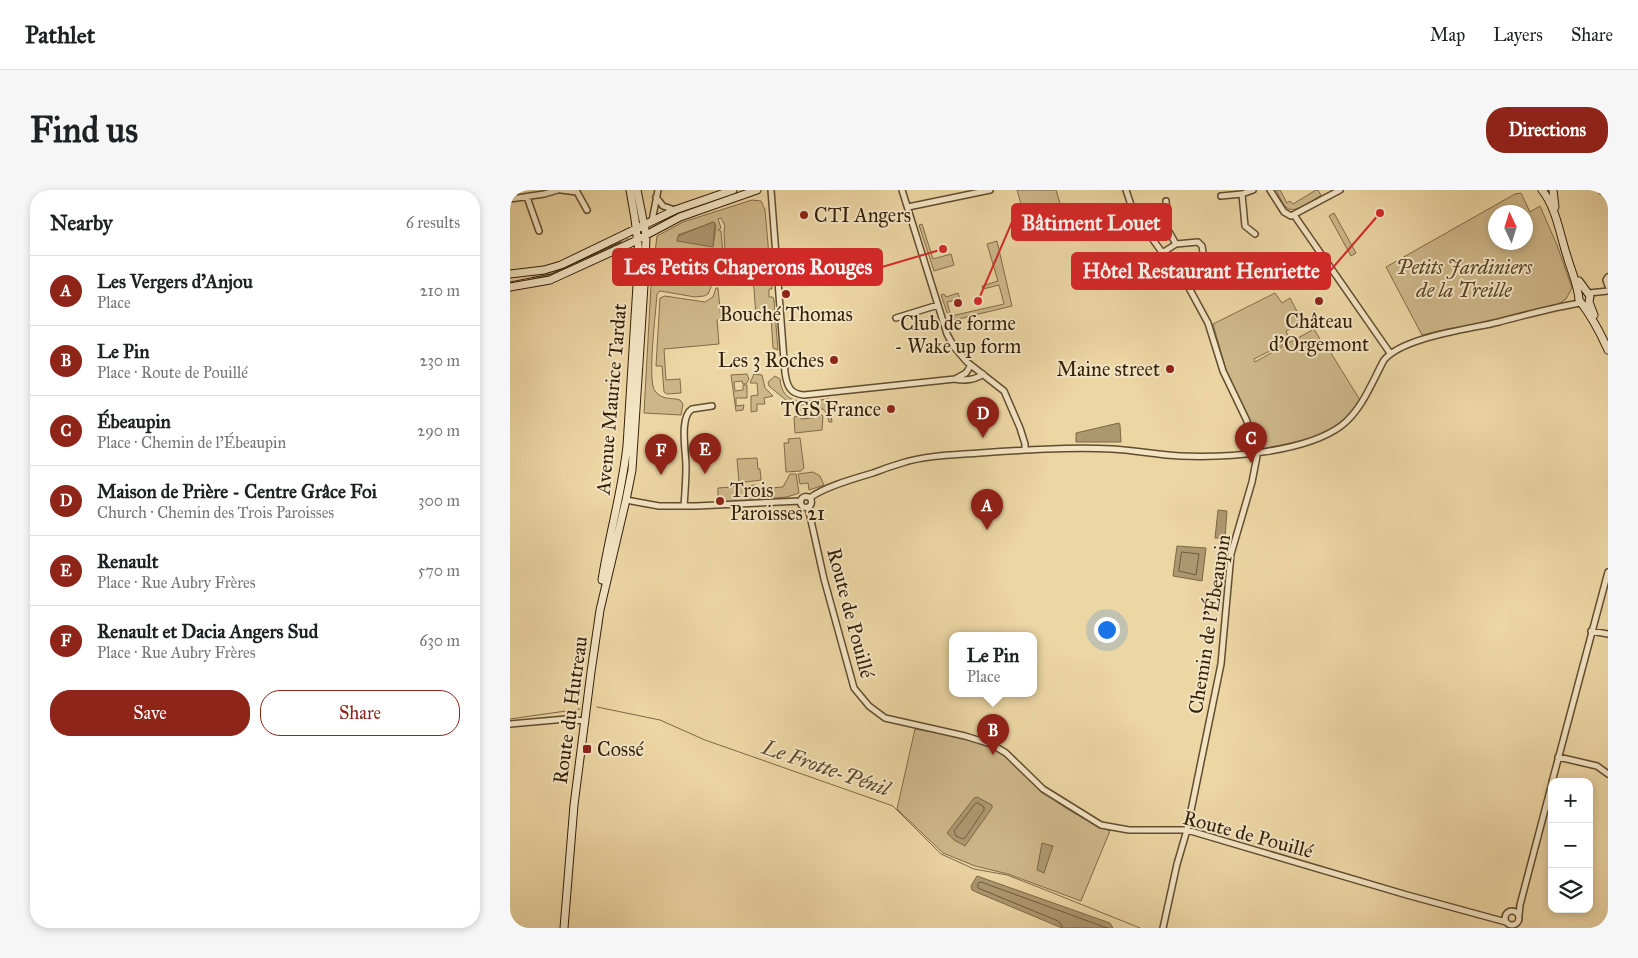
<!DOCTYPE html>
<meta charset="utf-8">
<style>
:root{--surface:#fff;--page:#f6f6f6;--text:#202124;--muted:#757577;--line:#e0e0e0;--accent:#8f2418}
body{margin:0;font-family:"IM FELL Great Primer",serif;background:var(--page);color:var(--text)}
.controls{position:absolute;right:15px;bottom:15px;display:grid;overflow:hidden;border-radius:10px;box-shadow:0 2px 8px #0003}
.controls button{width:45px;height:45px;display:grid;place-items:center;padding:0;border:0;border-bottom:1px solid var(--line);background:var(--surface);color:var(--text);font:25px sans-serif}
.compass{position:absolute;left:978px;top:15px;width:45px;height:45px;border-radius:50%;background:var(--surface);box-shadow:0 2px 8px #0003;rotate:356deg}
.you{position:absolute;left:596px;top:439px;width:18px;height:18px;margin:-12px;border:4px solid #fff;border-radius:50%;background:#1a73e8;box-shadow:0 0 0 8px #1a73e833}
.badge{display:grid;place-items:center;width:32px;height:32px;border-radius:50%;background:var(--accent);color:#fff;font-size:16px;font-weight:700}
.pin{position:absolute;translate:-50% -41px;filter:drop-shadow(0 1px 2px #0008)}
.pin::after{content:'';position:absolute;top:26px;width:18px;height:15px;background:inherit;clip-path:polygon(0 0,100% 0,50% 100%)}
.popup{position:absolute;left:439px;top:442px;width:88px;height:65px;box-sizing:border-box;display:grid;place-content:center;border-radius:10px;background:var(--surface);filter:drop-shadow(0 1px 4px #0005);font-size:16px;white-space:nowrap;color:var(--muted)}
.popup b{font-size:19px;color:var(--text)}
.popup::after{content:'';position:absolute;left:50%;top:100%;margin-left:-10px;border:10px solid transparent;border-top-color:var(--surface)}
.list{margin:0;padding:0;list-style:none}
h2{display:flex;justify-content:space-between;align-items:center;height:65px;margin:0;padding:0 20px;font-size:21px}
h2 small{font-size:16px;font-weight:400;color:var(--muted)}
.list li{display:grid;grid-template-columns:32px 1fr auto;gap:15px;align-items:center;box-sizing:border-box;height:70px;padding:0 20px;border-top:1px solid var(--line)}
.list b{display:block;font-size:19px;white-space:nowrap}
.list p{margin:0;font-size:16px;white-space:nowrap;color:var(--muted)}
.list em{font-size:16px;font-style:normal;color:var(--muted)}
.actions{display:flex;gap:10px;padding:15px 20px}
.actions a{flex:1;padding:11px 0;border:1px solid var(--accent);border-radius:20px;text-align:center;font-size:18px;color:var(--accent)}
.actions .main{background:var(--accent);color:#fff}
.icon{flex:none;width:28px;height:28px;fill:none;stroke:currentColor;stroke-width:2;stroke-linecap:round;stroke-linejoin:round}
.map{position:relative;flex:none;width:1098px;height:738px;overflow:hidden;border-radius:20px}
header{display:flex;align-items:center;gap:30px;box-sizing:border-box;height:70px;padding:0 25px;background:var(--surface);border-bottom:1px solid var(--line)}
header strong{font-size:24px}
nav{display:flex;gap:28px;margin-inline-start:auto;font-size:18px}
.intro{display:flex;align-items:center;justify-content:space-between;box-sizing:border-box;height:120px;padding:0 30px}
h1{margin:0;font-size:35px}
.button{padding:12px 22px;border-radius:20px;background:var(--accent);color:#fff;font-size:18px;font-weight:700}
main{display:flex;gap:30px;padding:0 30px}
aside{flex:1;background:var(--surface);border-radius:20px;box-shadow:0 2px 8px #0003}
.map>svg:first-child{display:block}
.green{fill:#cdb789;stroke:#806a48;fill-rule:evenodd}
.water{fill:#ad976f;stroke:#7c6746}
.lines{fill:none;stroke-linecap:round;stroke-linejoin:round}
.shore{stroke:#705a3c;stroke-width:1}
.stream{stroke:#7c6746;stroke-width:1}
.street-casing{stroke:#614c2f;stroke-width:8}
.secondary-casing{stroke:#331e08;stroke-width:9}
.highway-casing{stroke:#331e08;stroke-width:11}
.street{stroke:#f3e4c4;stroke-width:5}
.secondary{stroke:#f3e4c4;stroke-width:7}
.highway{stroke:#ecd6a4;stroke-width:9}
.tram{stroke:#331e08;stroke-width:1}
.poi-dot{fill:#8f2418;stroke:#f3e4c4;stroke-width:2}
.labels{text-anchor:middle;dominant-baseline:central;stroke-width:4;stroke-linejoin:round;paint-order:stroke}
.poi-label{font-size:20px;fill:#331e08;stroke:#f3e4c4;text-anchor:start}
.park-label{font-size:20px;font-style:italic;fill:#5a4428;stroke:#f3e4c4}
.street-label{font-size:20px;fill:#331e08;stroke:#f3e4c4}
.water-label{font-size:21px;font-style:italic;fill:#5e482c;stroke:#f3e4c4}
.leader{fill:none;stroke:#d62828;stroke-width:2}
.callout-dot{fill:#d62828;stroke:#f3e4c4;stroke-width:2}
.callout{fill:#d62828;stroke:#d62828;stroke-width:2}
.callout-label{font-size:21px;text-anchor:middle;font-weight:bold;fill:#fff}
</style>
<header>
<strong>Pathlet</strong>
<nav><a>Map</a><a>Layers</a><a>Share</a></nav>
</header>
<div class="intro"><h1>Find us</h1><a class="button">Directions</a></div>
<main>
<aside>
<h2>Nearby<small>6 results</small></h2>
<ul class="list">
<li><span class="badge">A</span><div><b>Les Vergers d'Anjou</b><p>Place</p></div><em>210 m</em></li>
<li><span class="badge">B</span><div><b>Le Pin</b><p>Place · Route de Pouillé</p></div><em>230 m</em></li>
<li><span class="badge">C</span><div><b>Ébeaupin</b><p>Place · Chemin de l'Ébeaupin</p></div><em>290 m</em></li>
<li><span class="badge">D</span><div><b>Maison de Prière - Centre Grâce Foi</b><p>Church · Chemin des Trois Paroisses</p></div><em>300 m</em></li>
<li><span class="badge">E</span><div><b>Renault</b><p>Place · Rue Aubry Frères</p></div><em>570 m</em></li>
<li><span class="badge">F</span><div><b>Renault et Dacia Angers Sud</b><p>Place · Rue Aubry Frères</p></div><em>630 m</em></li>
</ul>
<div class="actions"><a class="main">Save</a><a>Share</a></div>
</aside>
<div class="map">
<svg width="1098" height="738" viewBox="0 0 1098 738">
<rect width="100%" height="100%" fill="#ecd6a4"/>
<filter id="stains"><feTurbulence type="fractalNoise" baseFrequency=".004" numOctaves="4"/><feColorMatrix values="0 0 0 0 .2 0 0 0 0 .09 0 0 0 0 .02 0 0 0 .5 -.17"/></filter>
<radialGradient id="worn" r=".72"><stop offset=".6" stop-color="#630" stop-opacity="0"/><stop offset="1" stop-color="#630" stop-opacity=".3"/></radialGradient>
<path class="green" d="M507 0H546L556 33 519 42Z
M766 0H770L777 13 780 11 783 14 806 0H808L811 5C803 10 786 24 777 18 772 14 769 5 766 0Z
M1011 3 1020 22 1030 16 1047 55 1062 98 1056 109 1047 115 976 133 937 139 912 145 876 77 1005 4ZM986 22H1016V52H986Z
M242 10 251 11 255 20 262 99H259V107H263L264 110 268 160 263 158 261 127 246 128 244 98 242 92 236 89 217 91 216 85H221L220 66 219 64H215L214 40 215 36 211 28 208 29 211 38 208 40 211 41 213 64 204 66 205 87H202L201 97 198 104 194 106 185 107 150 101 147 104C146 121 137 192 145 201 153 211 161 207 170 210L173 214 171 225 134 223 141 95 147 46 173 32ZM204 32 206 37 203 56 168 45Z
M824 23 846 63 841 66 819 26Z
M412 34 423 69 441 64 444 75 424 81 409 35Z
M116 46 118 50C87 65 57 83 23 89V85Z
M487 51 502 116 440 131 431 105 434 104 436 107 448 103 450 109 437 112 441 126 494 114 489 95 473 99 472 96 488 91 477 54Z
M206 98H208L211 130H207L209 154 154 159 156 190 170 189 171 203 157 204 154 202 152 176H146L150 108 155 106 195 112 203 107Z
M765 103 772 113 780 108 793 133 776 141 780 151 744 169 745 172 804 139 814 156 816 155 850 210C844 218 838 227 829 234 811 249 774 254 751 259L748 257 738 229 718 187 703 134Z
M237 184 239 189 236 194H233L232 191 224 192 225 201 233 200V195H237V208H226V216L234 215 233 220 226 221 221 185Z
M244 184 252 185 255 198 263 206 254 208 255 214H247V221L241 222V206L248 205 247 193H240Z
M265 186 270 189C272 218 299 211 319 209L322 232H319L317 224 313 219 288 220 259 196 258 192Z
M310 224 313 226 312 240 285 243 284 227 291 226V229L309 227Z
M290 248 294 278 291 281 276 282 274 253H279L278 249Z
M247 268 248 279H250L251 290 229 293 227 269Z
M303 282 310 286 314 295 299 300 298 293 290 294 288 284Z
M280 284H286L289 303 277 307 215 312 214 308 208 309V298L245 295 249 297 253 301H257L260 298 273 297Z
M405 539C431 544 465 546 488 560 504 570 515 587 530 599 550 616 576 631 600 641L571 711 498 684 465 676 433 663 387 619Z"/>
<path class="water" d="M203 32 205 33 203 57 167 51 168 46Z
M609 233 610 235 611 252H566V243Z
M708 320 717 321 715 348H705Z
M667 356 696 358 692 391 663 386Z
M467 607 482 615V618L455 656 444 650 437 643 464 608Z
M532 653 543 656 534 683 527 680Z
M467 686 600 733 603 738H552L466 702 462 700 461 696Z"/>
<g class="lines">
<path class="shore" d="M672 362 689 364 686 385 669 381Z
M468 613 474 617V620L455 648 453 649 446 646 444 641 465 614Z
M552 738 551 734 548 731 468 698V693L471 692 597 738"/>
<path class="stream" d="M87 517 150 530 195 550 383 616 431 664 464 679 497 685 528 697 630 738
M0 529 70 519"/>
<defs>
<path id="street" d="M51 0 67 2 77 20
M261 0 275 183C277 196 280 204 294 205L445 189C453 191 466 190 473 184
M392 0 437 144 444 157 457 172 494 201 510 238 515 254V260
M616 0 621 15 631 33 654 65 672 85 698 133 713 181 736 229 744 250 747 266 742 292 721 364 711 474 677 640 667 674 653 738
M760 0 774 22 781 26 830 0
M732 4 735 36 745 44
M711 6 732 4 743 0
M17 7 29 41
M146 7 153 16 165 20
M0 9 34 4 48 0
M656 11 658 40
M398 17 480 0
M784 25 880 163
M142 31 148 0
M642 48 658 40 666 54
M652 63 666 54 688 52 692 56 694 69
M1098 87 1096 90 1098 96
M1079 103 1098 101
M386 128 428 115
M445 189 456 183 461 175
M290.5 312a5.5 5.5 0 1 1 11 0a5.5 5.5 0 1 1-11 0Z
M300 308C313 297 346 288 363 283 373 279 382 276 392 273 417 265 444 265 470 263 514 260 558 257 602 259 625 260 647 265 670 266 716 268 794 263 831 236 852 220 862 192 874 170 893 147 960 139 989 132 1016 125 1044 117 1071 113
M116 310 149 316H186L291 311
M174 316C175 303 176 289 176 276 176 262 169 227 182 219L202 216
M298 317 314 389 344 498 359 516 375 528 455 546 481 554 496 563 533 599 591 635 619 640H677L897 705 996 732
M1081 441 1098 444
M0 534 56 529 74 531
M1048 567 1087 576 1098 584
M1042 592 1098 382
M995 728a7 7 0 1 1 14 0a7 7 0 1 1-14 0Z
M1009 725 1010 715 1042 593"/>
<path id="secondary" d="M1032 0C1046 17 1050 45 1057 66 1061 81 1068 94 1069 110 1081 125 1090 142 1098 160
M1043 0 1045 17
M105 60 120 65 127 76
M0 84 34 80 51 75 165 20 223 0
M1069 91 1080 106 1079 112 1084 125
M0 97 40 90 121 53 170 27 247 0
M92 390C99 345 112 302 117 256L129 63 125 29 120 0
M54 738 64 615 81 482 90 420 116 310 122 280 135 80 136 45 127 0"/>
<path id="highway" d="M1093 0 1098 2"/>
</defs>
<use href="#street" class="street-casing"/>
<use href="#secondary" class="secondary-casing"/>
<use href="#highway" class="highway-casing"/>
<use href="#street" class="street"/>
<use href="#secondary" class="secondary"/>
<use href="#highway" class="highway"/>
<path class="tram" d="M0 92 41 84 111 52"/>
</g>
<g class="poi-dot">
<circle cx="294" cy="25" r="5"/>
<circle cx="276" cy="104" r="5"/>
<circle cx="809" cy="111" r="5"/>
<circle cx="448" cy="113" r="5"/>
<circle cx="324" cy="170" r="5"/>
<circle cx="660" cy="179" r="5"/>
<circle cx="381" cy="219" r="5"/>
<circle cx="210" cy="311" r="5"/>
<rect x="72" y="554" width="10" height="10" rx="2.5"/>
</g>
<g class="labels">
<g class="poi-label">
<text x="304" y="25">CTI Angers</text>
<text x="276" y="124" text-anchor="middle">Bouché Thomas</text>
<text x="809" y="131" text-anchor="middle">Château<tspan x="809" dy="23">d'Orgemont</tspan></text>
<text x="448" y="133" text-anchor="middle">Club de forme<tspan x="448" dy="23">- Wake up form</tspan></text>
<text x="314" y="170" text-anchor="end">Les 3 Roches</text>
<text x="650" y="179" text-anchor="end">Maine street</text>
<text x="371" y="219" text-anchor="end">TGS France</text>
<text x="220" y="300">Trois<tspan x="220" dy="23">Paroisses 21</tspan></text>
<text x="87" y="559">Cossé</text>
</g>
<g class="park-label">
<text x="954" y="77">Petits Jardiniers<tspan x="954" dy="23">de la Treille</tspan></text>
</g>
<g class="street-label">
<text transform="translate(101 209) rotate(-85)">Avenue Maurice Tardat</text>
<text transform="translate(341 423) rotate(75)">Route de Pouillé</text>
<text transform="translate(699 434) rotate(-81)">Chemin de l'Ébeaupin</text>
<text transform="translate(60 520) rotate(-82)">Route du Hutreau</text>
<text transform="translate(738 644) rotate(15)">Route de Pouillé</text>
</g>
<g class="water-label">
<text transform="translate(316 578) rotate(19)">Le Frotte-Pénil</text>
</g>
</g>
<path class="leader" d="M468 111L502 32M433 59L372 77M870 23L820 81"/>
<g class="callout-dot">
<circle cx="468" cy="111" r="5"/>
<circle cx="433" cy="59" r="5"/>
<circle cx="870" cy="23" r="5"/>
</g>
<g class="callout">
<rect x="502" y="14" width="159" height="36" rx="5"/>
<rect x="103" y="59" width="269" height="36" rx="5"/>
<rect x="562" y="63" width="258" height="36" rx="5"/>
</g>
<g class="callout-label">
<text x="581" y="40">Bâtiment Louet</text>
<text x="238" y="84">Les Petits Chaperons Rouges</text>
<text x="691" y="88">Hôtel Restaurant Henriette</text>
</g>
<rect width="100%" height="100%" filter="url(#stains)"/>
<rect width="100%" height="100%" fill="url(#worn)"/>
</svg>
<div class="controls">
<button>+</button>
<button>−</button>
<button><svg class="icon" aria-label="layers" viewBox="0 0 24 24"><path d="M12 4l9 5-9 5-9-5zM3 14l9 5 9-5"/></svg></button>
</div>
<svg class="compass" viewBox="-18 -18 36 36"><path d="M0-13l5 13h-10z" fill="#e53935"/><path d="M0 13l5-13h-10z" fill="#757577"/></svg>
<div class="you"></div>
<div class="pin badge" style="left:477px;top:340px">A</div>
<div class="pin badge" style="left:483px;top:565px">B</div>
<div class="popup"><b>Le Pin</b>Place</div>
<div class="pin badge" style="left:741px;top:273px">C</div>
<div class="pin badge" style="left:473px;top:248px">D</div>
<div class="pin badge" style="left:195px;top:284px">E</div>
<div class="pin badge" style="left:151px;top:285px">F</div>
</div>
</main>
